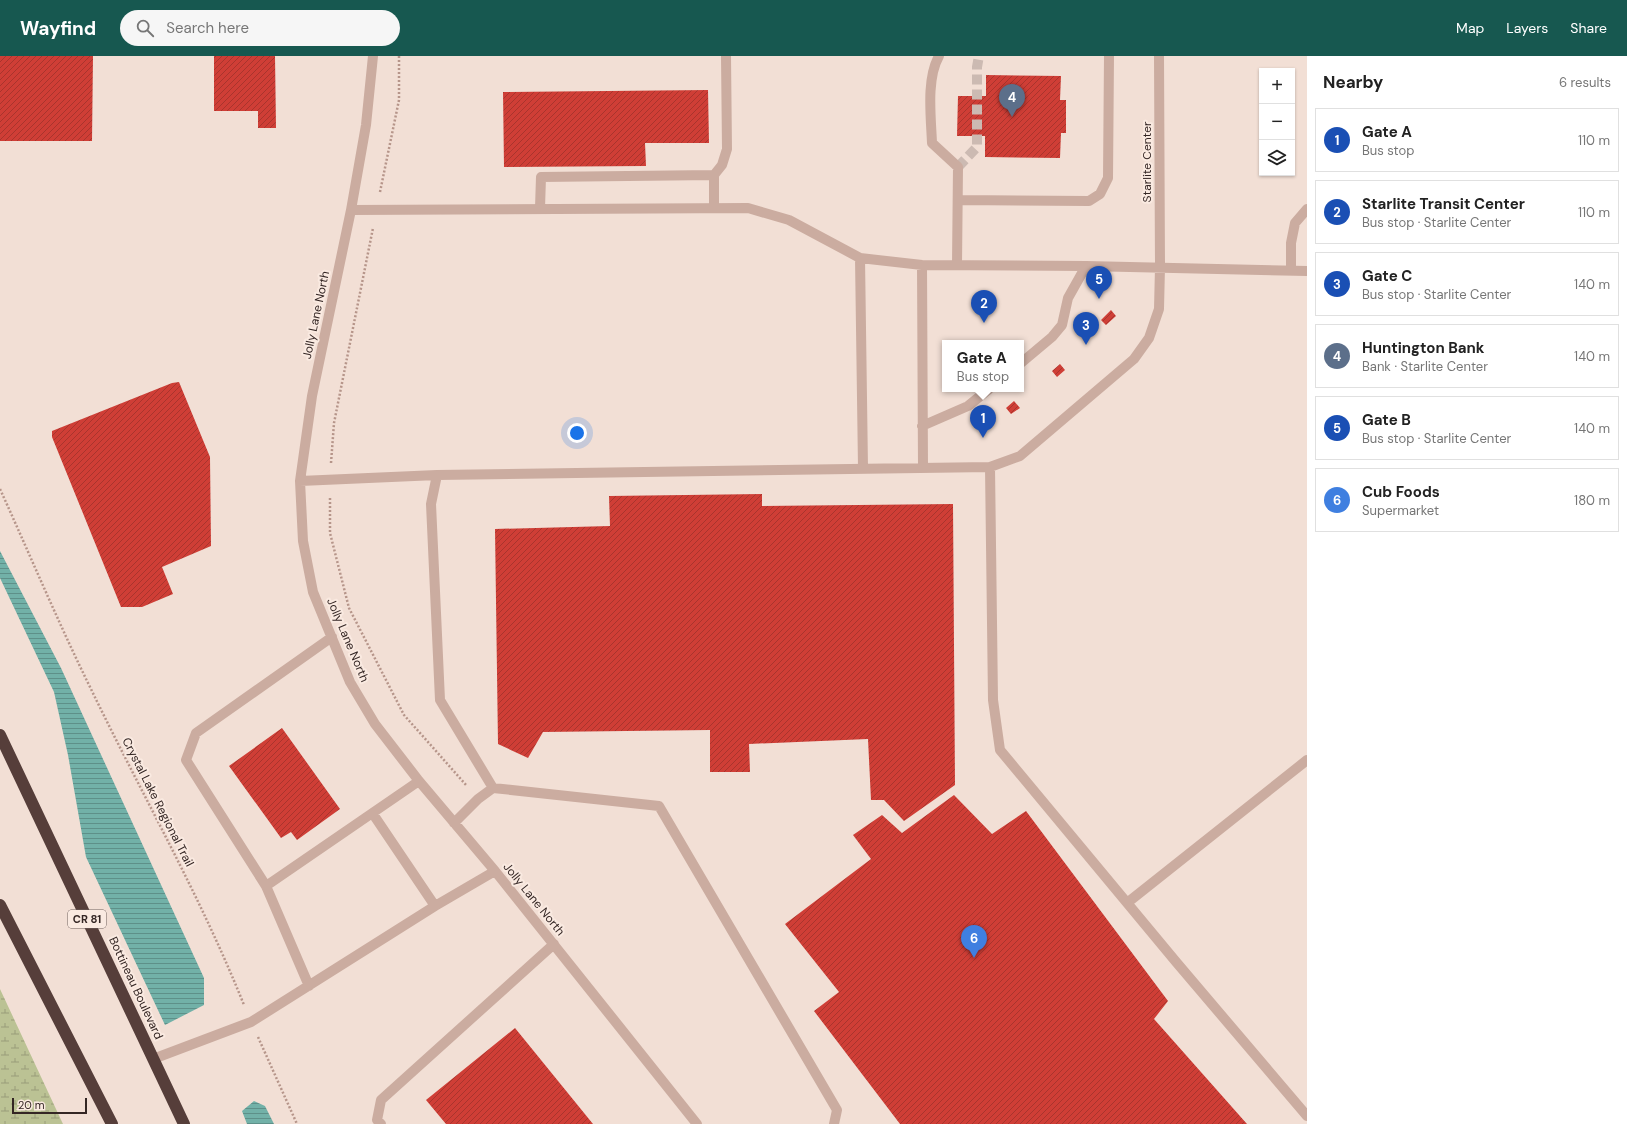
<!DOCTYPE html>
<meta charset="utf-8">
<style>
:root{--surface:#fff;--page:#f6f6f6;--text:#222;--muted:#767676;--line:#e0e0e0;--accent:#175850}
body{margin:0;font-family:"DM Sans",sans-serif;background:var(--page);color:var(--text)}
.controls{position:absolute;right:12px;top:12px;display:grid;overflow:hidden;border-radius:0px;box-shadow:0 1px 3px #0004}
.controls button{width:36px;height:36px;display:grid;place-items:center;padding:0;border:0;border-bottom:1px solid var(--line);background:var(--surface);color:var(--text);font:20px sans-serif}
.scale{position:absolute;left:12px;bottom:10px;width:75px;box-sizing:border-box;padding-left:4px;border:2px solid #342624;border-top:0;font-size:11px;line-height:14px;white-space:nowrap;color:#342624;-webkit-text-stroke:3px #faeae1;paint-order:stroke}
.you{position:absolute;left:577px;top:377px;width:14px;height:14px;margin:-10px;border:3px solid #fff;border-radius:50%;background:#1a73e8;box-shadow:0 0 0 6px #1a73e833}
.badge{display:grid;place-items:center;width:26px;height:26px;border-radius:50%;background:var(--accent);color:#fff;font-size:13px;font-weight:700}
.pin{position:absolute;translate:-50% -33px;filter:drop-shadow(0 1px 2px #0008)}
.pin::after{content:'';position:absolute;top:21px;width:14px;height:12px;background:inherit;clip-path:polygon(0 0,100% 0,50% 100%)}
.popup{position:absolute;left:942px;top:284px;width:82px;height:52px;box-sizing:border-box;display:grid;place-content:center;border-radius:0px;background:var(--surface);filter:drop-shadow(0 1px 3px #0005);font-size:13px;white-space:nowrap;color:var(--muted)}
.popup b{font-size:15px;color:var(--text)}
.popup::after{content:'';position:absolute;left:50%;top:100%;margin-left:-8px;border:8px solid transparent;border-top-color:var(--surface)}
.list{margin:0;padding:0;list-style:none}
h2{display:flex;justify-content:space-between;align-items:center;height:52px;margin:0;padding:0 16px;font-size:17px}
h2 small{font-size:13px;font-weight:400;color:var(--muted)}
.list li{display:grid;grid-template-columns:26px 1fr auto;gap:12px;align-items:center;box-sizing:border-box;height:64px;margin:0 8px 8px;padding:0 8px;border:1px solid var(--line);border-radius:0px}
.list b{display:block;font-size:15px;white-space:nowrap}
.list p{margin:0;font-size:13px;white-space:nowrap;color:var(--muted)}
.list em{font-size:13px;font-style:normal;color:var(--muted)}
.icon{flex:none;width:22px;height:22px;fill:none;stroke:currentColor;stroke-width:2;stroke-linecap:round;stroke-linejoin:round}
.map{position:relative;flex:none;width:1307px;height:1068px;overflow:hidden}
header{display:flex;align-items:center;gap:24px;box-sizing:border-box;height:56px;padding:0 20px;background:var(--accent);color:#fff}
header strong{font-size:19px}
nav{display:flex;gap:22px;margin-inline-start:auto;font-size:14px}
.search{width:280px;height:36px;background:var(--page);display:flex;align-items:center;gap:10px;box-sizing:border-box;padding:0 14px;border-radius:22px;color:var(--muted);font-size:15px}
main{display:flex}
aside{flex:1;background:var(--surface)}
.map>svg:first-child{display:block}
.wetland{fill:url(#wetland-marsh)}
.water{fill:url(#water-rules)}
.building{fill:url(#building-hatch)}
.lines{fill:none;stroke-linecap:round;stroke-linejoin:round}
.minor-tunnel{stroke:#ccbab2;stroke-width:10;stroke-dasharray:10 5;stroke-linecap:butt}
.path{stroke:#b6958a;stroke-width:2.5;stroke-dasharray:2 2;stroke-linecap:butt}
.minor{stroke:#cbaca0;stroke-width:10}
.highway{stroke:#563e3a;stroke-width:12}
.labels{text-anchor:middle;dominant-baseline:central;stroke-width:4;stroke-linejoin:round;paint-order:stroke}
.shield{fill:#faeae1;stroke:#6f615d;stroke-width:1}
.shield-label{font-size:11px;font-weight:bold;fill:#342624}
.street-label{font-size:12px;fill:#342624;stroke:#faeae1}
</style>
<header>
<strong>Wayfind</strong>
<div class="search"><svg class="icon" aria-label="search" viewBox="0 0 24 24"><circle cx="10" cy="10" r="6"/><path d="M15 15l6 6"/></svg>Search here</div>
<nav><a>Map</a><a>Layers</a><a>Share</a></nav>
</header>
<main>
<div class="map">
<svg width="1307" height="1068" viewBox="0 0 1307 1068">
<defs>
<pattern id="wetland-marsh" width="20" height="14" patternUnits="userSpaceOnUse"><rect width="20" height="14" fill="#bbc294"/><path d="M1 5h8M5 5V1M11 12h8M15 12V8" fill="none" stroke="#999d79"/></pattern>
<pattern id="water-rules" width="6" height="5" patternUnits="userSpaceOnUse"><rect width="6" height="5" fill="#72b1a8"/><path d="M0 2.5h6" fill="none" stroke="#5e9089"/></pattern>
<pattern id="building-hatch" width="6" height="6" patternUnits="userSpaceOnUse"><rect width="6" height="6" fill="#cf3e36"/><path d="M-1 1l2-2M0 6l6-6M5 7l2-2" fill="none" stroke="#a9342d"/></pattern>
</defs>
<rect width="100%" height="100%" fill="#f2dfd5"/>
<path class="wetland" d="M0 933 63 1068H0Z"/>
<path class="water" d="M0 495 61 612 204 922V949L165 969 86 801 68 699 54 636 0 522Z
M254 1045 265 1050 274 1068H247L242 1055Z"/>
<path class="building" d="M0 0H93L92 85H0Z
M214 0H275L276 72H258V55H214Z
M986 19 1061 20 1060 44H1066V77H1061L1060 102 985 101V80H957L958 40H986Z
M708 34 709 87H645L646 110 504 111 503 36Z
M1111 254 1116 260 1106 269 1101 264Z
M1060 308 1065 314 1057 321 1052 315Z
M179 326 210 401 211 490 162 511 173 538 142 551H121L52 381V375L172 327Z
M1014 345 1020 352 1011 358 1006 352Z
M762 438V450L953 448 955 729 904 765 884 744H871L868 683 749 688 750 716H710V674L543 676 528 702 498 688 495 473 610 470 609 440Z
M282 672 340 753 297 784 291 776 281 782 229 710Z
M954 739 992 778 1026 755 1168 945 1154 963 1247 1068H900L814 955 839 936 785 868 871 803 853 779 882 759 902 777Z
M515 972 593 1068H446L426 1044Z"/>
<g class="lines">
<path class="minor-tunnel" d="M958 111 977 91V11L979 0"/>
<path class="path" d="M380 136 399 44V0
M331 407 334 367 373 172
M0 433C30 499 58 566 90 631 141 737 200 839 244 949
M330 442V477L349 552 404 659 467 730
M258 981 297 1068"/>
<path class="minor" d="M373 0 366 69 351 154 312 340 300 425 303 485 313 536 350 626 375 668 419 725 495 815 697 1068
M939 0C926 23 931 61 932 87L958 111 957 209
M714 119 722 109 727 93 726 0
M958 144 1089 145 1100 138 1108 122 1109 0
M540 152 541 121 714 119V152
M351 154 748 152 789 164 860 202 922 209 1086 210 1307 215
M860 202 863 412
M922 209 923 412
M1291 215V187L1295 167 1307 153
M1021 307 1052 281 1062 269 1068 242 1086 210
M922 370 968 350 989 333
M990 411 993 644 1000 694 1177 907 1307 1060
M437 419 431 448 440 644 493 732 659 750 837 1054 834 1068
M300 425 437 419 990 411 1020 400 1134 303 1149 282 1159 253 1160 211 1159 0
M454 767 478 743 493 732
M266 830 419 725
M1127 847 1307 704
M435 850 495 815
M309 930 266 830 186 704 196 677 332 581
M153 1003 251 966 435 850 373 758
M381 1068 377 1064 381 1044 554 888"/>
<path class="highway" d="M0 679 184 1068
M0 849 112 1068"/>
</g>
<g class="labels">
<rect class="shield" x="68" y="854" width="38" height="18" rx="3"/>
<g class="shield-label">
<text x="87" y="863">CR 81</text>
</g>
<g class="street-label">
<text transform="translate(1147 106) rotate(-90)">Starlite Center</text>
<text transform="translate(316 259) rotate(-78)">Jolly Lane North</text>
<text transform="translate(348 584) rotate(67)">Jolly Lane North</text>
<text transform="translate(158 746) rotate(63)">Crystal Lake Regional Trail</text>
<text transform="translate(534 843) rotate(51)">Jolly Lane North</text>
<text transform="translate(136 932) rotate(65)">Bottineau Boulevard</text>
</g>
</g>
</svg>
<div class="controls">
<button>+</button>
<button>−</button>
<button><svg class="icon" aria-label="layers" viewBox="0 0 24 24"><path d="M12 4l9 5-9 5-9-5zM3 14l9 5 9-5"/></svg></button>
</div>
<div class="scale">20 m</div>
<div class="you"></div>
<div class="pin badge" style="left:983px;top:382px;background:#1a4fb4">1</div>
<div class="popup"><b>Gate A</b>Bus stop</div>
<div class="pin badge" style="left:984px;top:267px;background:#1a4fb4">2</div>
<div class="pin badge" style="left:1086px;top:289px;background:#1a4fb4">3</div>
<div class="pin badge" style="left:1012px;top:61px;background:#5c6f8a">4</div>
<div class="pin badge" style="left:1099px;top:243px;background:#1a4fb4">5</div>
<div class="pin badge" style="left:974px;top:902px;background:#3f7fe0">6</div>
</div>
<aside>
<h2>Nearby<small>6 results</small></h2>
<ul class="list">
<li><span class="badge" style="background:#1a4fb4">1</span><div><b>Gate A</b><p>Bus stop</p></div><em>110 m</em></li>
<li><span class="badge" style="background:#1a4fb4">2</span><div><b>Starlite Transit Center</b><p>Bus stop · Starlite Center</p></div><em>110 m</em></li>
<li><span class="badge" style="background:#1a4fb4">3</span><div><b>Gate C</b><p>Bus stop · Starlite Center</p></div><em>140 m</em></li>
<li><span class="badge" style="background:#5c6f8a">4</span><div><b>Huntington Bank</b><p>Bank · Starlite Center</p></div><em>140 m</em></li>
<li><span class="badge" style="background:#1a4fb4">5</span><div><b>Gate B</b><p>Bus stop · Starlite Center</p></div><em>140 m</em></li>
<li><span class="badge" style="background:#3f7fe0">6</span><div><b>Cub Foods</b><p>Supermarket</p></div><em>180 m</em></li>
</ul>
</aside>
</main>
